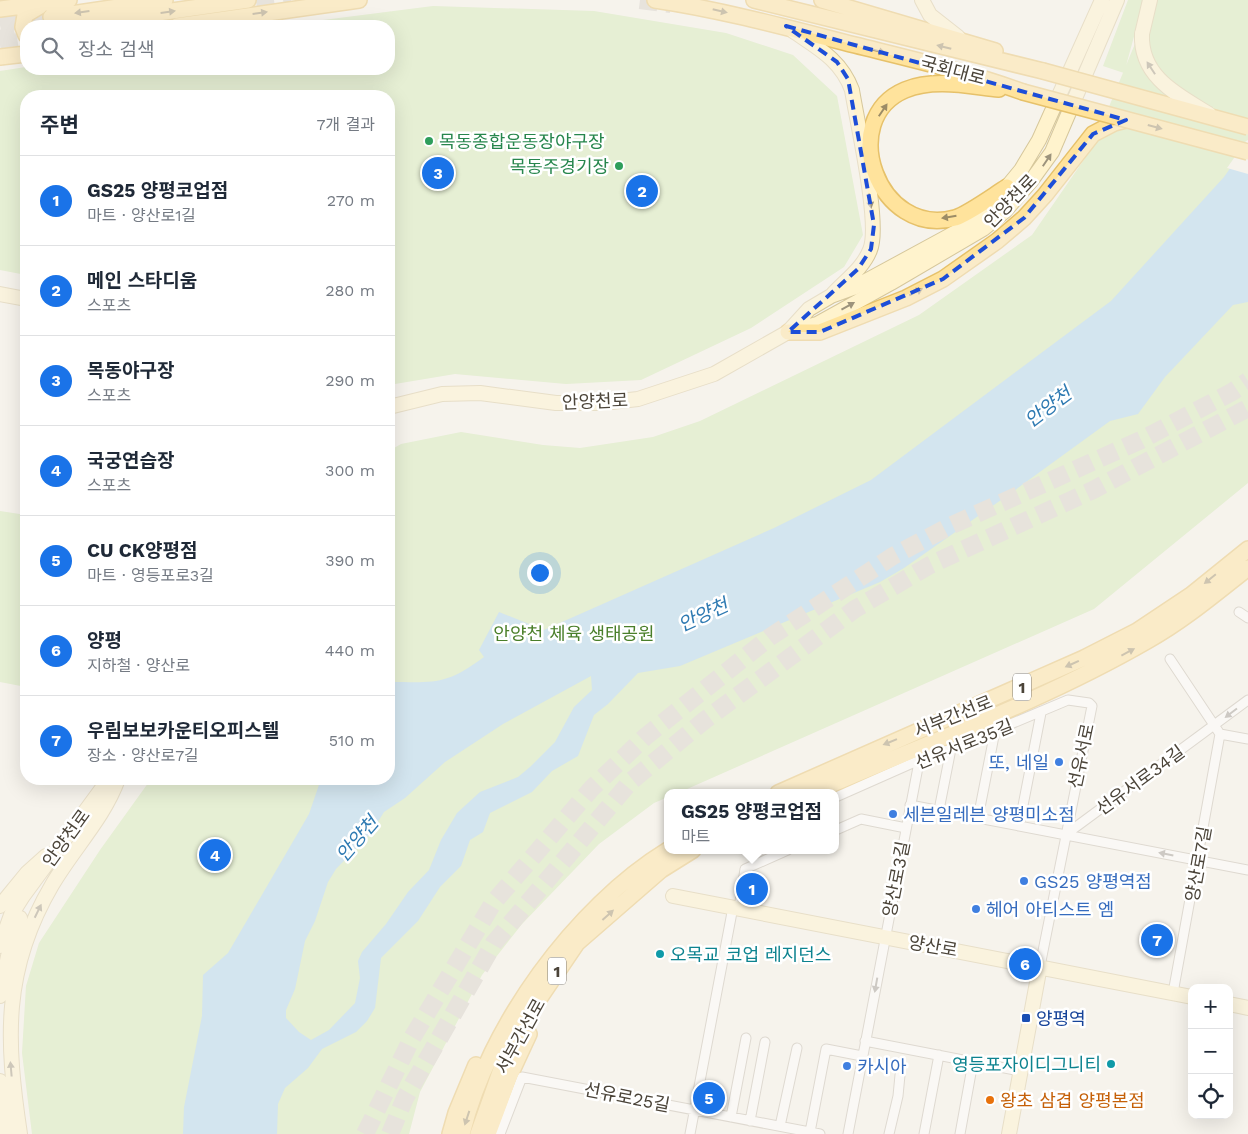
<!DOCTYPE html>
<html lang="ko">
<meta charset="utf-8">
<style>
:root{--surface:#fff;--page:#f6f6f7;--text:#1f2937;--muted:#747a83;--line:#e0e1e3;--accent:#1a73e8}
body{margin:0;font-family:"Work Sans","Noto Sans KR",sans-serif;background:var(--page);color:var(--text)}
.controls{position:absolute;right:15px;bottom:15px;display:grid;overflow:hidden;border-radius:10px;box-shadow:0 5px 20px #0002}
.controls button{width:45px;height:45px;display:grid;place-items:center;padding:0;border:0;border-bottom:1px solid var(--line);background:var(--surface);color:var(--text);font:25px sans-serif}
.you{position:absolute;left:539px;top:572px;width:18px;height:18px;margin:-12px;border:4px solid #fff;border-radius:50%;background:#1a73e8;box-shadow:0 0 0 8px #1a73e833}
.badge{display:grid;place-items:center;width:32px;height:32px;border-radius:50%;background:var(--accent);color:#fff;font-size:16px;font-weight:700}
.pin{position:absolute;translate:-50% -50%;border:2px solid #fff;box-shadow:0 1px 5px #0006}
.popup{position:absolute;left:664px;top:789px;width:175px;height:65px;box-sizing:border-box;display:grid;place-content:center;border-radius:10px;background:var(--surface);filter:drop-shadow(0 1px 4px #0005);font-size:16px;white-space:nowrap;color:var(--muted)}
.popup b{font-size:19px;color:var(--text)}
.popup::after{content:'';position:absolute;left:50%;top:100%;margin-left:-10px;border:10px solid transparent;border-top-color:var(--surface)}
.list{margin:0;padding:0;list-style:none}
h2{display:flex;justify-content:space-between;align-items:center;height:65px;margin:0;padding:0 20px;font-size:21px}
h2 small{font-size:16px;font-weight:400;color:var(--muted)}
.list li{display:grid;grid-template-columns:32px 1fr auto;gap:15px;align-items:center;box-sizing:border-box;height:90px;padding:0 20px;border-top:1px solid var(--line)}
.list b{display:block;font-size:19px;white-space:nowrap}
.list p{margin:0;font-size:16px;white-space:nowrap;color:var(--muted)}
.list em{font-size:16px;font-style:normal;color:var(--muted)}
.icon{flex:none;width:28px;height:28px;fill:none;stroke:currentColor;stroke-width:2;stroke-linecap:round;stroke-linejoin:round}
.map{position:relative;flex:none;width:1248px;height:1134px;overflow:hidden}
.search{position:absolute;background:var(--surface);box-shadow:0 5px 20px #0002;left:20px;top:20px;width:375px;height:55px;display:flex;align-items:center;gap:12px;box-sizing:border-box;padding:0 18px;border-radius:20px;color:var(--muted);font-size:19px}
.panel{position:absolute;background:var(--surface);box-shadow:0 5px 20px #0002;left:20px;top:90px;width:375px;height:695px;border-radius:20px}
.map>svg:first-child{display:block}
.green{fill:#d2eab5}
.water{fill:#a9d4f2;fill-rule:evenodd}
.pier{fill:#f6f3ec}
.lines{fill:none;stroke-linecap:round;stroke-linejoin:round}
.primary-tunnel{stroke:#d4d0c8;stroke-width:15;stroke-dasharray:15 8;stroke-linecap:butt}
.highway-tunnel{stroke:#d4d0c8;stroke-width:18;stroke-dasharray:18 9;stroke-linecap:butt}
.street-casing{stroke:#c2bbae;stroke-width:11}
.secondary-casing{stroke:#d6c79b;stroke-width:16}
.primary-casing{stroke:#e6c16a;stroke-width:18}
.street{stroke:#fff;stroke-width:9}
.secondary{stroke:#fff3cd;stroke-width:14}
.primary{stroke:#ffe39c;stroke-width:15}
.secondary-bridge-casing{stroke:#d6c79b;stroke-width:16;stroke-linecap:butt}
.primary-bridge-casing{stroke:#e6c16a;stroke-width:18;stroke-linecap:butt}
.secondary-bridge{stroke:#fff3cd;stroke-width:14}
.primary-bridge{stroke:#ffe39c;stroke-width:15}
.oneway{fill:#9c8c66}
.oneway2{fill:#9c937c}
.oneway3{fill:#9c9892}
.marked{fill:none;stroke:#1d4ed8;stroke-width:4;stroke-dasharray:10 6;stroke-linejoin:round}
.leisure-dot{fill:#2e9e5b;stroke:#fff;stroke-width:2}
.shop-dot{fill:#3f7fe0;stroke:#fff;stroke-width:2}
.culture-dot{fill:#0f9aa8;stroke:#fff;stroke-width:2}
.transit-dot{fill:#1a4fb4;stroke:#fff;stroke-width:2}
.food-dot{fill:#e8710a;stroke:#fff;stroke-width:2}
.labels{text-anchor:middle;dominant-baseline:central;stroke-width:5;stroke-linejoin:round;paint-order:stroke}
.shield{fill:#fff;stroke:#817c74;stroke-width:1}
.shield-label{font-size:16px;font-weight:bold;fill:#4b4439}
.street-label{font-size:18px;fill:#4b4439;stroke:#fff}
.leisure-label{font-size:18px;fill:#27864d;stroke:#fff;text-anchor:start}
.park-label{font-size:18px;fill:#4a7f2a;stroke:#fff}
.shop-label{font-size:18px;fill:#366cbe;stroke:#fff;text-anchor:start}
.culture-label{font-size:18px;fill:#0d838f;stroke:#fff;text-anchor:start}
.transit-label{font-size:18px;fill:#164399;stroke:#fff;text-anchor:start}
.food-label{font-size:18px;fill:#c56008;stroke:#fff;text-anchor:start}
.water-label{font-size:19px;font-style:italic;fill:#2e7ab2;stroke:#fff}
</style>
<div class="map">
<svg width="1248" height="1134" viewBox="0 0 1248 1134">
<rect width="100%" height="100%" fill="#f6f3ec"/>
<path class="green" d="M1128 0H1144L1124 73 1103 66Z
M1153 0H1248V483L1094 609 678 793H668V797L654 803 599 844 522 924 482 975 420 1092 409 1134H32L22 1053 26 986 39 943 100 850 151 779H389V451L401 444 461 432 543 445 580 448 653 437 700 421 919 315 1032 235 1092 148Z
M433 6 594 11 726 33 793 55 837 96 863 235 844 267 751 328 641 380 566 384 455 374 389 385V96H26V275L0 270V71L26 67 389 69V26H276Z
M0 511 26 515V687L0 682Z"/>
<path class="water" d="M1248 143V302L1233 305 1165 377 1138 414 1110 421 1011 493 904 568 880 582 680 666 638 673 608 704 594 715 578 756 552 771 532 792 490 813 483 832 470 840 461 866 440 887 418 921 381 958 375 1008 367 1021 356 1032 322 1049 308 1068 285 1088 278 1104 277 1134H183L184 1107 202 1016 203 975 228 953 309 814 321 779H389V682C435 682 445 686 484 657L479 650 499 612 544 630 774 528 871 480 1111 301 1224 177ZM591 676 592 690 574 707 555 742 530 767 518 777 480 792 457 813 441 840 429 870 408 892 386 924 362 952 358 961 360 978 355 1003 329 1030 311 1040 299 1032 286 1018V1010L295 989 305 941 315 921 328 882 336 869 371 833 384 812 405 798 445 762 503 724Z"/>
<path class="pier" d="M1248 140V174L1227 168 1246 141Z"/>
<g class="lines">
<path class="primary-tunnel" d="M0 25 51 17
M0 37 26 33"/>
<path class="highway-tunnel" d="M640 0 671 4
M230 10 291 0
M0 21 67 10
M123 26 197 15
M0 45 26 41
M365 1134 412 1038 493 903 592 788 645 737 770 637 893 556 952 525 1141 440 1232 392 1248 381
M390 1134 405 1098 494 943 630 782 705 720 855 609 930 565 1093 490 1248 408"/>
<defs>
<path id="street" d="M1239 612 1248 618
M1170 659 1220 734 1248 739
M836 797 924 758 951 749 1068 700 1089 703 1092 706 1040 966
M910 805 1248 870
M939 810 951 749
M978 818 995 731
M1019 826 1041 713
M836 830 861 819 906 828
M1065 835 1248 700
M739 908 745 869 788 850
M1173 993 1220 734
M865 1041 1020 1071
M731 1117 746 1038
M750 1121 765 1042
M780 1126 797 1048
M810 1132 826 1049 862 1056
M500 1134 522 1077 820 1134
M690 1134 733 907
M848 1134 919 762
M889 1134 898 1096 900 1075
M924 1134 939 1055
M960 1134 973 1062"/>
<path id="secondary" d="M922 0 930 15 958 37
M793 31C818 48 841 60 852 90 857 122 881 225 870 250 863 268 846 280 833 294
M1142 34 1150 0
M0 294 26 299
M788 332 809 309 831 296 853 288 958 231 976 219 1007 187 1021 170 1039 140 1102 0
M389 407 442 394 480 393 556 403H603L638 399 714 374 788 332 817 324 891 283 983 229 1005 211 1031 181 1052 152 1117 0
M673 896 1192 997
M0 906 27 873 46 856
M0 946 11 915 23 896 109 779
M0 996 8 956 20 918
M1229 1004 1248 1008
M0 1081 6 1134
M20 1134C6 1041 2 970 52 885 73 849 104 818 118 779
M1009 1134 1040 966"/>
<path id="primary" d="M655 0C723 10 788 28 855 45 911 59 968 72 1023 92
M754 0 1043 71
M822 0 995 51
M0 9 69 0
M51 17 165 0
M68 26 248 0
M177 26 359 0
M26 35 23 27 25 15 40 6
M0 57 26 54
M999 89C969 86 934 78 905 90 836 119 878 239 955 218 968 214 994 195 1007 187
M788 332H820L906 298 943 279 997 241 1024 218 1045 195 1093 134 1114 123 1126 120
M778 793 1084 658 1137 631 1191 595 1248 549
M812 793C924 744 1041 702 1147 641 1183 621 1215 594 1248 568
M450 1134 456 1113 476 1065
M462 1134C488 1027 575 907 668 850
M478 1134 505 1058 539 999 577 943 661 870 693 850
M488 1134 510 1075 529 1034"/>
</defs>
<use href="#street" class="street-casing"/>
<use href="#secondary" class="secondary-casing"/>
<use href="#primary" class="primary-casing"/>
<use href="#street" class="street"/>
<use href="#secondary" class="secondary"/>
<use href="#primary" class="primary"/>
<defs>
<path id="secondary-bridge" d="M1142 34C1140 77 1178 95 1209 114"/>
<path id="primary-bridge" d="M1043 71 1248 127
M1023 92 1248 152"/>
</defs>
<use href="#secondary-bridge" class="secondary-bridge-casing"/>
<use href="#primary-bridge" class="primary-bridge-casing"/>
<use href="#secondary-bridge" class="secondary-bridge"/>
<use href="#primary-bridge" class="primary-bridge"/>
</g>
<defs><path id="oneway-solid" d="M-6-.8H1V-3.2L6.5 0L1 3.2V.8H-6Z" transform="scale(1.25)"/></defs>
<g class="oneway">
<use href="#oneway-solid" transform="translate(720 11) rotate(13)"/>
<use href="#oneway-solid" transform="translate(82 12) rotate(172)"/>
<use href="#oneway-solid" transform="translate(168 12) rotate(-8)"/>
<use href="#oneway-solid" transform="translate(260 13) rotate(-8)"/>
<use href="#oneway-solid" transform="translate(944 47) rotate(-166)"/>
<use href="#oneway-solid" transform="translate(878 51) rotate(14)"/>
<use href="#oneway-solid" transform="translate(883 110) rotate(-56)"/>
<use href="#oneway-solid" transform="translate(1155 127) rotate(15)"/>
<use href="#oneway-solid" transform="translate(949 217) rotate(171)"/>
<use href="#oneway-solid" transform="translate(916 292) rotate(-27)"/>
<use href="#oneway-solid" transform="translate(1210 579) rotate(141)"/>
<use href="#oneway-solid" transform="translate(1128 652) rotate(-28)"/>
<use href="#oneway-solid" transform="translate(1072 664) rotate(156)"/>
<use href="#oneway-solid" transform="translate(890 742) rotate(158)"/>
<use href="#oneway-solid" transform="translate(608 915) rotate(-42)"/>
<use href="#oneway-solid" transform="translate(467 1118) rotate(108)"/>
</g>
<g class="oneway2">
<use href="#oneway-solid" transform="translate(1151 68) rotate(-123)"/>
<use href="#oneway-solid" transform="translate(1047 160) rotate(-56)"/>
<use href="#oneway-solid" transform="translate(870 201) rotate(81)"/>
<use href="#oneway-solid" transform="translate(848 306) rotate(-29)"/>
<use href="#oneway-solid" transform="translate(38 911) rotate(-64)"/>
<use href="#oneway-solid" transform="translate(11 1069) rotate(-95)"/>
</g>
<g class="oneway3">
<use href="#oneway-solid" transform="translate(1231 713) rotate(143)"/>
<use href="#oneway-solid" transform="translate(1166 854) rotate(-169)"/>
<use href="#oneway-solid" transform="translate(876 985) rotate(100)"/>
</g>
<path d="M0 0H1248V1134H0ZM786 26 1126 120 1093 134 1024 218 943 279 820 332H788L858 269 871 249 874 225 848 79 837 62Z" fill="#f6f3ec" fill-opacity=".55" fill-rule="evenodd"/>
<path class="marked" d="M786 26 1126 120 1093 134 1024 218 943 279 820 332H788L858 269 871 249 874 225 848 79 837 62Z"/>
<g class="leisure-dot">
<circle cx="429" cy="141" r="5"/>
<circle cx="619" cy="166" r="5"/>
</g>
<g class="shop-dot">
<circle cx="1059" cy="762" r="5"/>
<circle cx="893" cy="814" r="5"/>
<circle cx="1024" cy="881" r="5"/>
<circle cx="976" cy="909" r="5"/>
<circle cx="847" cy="1066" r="5"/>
</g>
<g class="culture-dot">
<circle cx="660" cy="954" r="5"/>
<circle cx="1111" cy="1064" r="5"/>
</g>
<rect class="transit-dot" x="1021" y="1013" width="10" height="10" rx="2.5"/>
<circle class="food-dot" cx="990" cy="1100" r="5"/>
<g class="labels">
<g class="shield">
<rect x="1013" y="673.5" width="18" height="27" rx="4"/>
<rect x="548" y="957.5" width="18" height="27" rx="4"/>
</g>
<g class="shield-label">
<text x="1022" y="687">1</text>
<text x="557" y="971">1</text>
</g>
<g class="street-label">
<text transform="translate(953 70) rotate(15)">국회대로</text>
<text transform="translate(1010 201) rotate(-46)">안양천로</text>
<text transform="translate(595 401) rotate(-2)">안양천로</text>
<text transform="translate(953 716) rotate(-22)">서부간선로</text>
<text transform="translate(964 744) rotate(-22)">선유서로35길</text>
<text transform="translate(1081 756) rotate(-78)">선유서로</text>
<text transform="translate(1140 780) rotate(-36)">선유서로34길</text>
<text transform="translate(66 838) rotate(-54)">안양천로</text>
<text transform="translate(1198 864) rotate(-80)">양산로7길</text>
<text transform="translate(896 879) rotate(-79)">양산로3길</text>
<text transform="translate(933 946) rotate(10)">양산로</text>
<text transform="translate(520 1036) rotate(-61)">서부간선로</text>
<text transform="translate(627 1097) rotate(11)">선유로25길</text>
</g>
<g class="leisure-label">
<text x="439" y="141">목동종합운동장야구장</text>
<text x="609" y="166" text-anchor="end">목동주경기장</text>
</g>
<g class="park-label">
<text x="574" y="633">안양천 체육 생태공원</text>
</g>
<g class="shop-label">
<text x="1049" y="762" text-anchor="end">또, 네일</text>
<text x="903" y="814">세븐일레븐 양평미소점</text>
<text x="1034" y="881">GS25 양평역점</text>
<text x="986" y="909">헤어 아티스트 엠</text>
<text x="857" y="1066">카시아</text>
</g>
<g class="culture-label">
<text x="670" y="954">오목교 코업 레지던스</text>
<text x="1101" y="1064" text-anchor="end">영등포자이디그니티</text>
</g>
<g class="transit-label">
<text x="1036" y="1018">양평역</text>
</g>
<g class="food-label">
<text x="1000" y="1100">왕초 삼겹 양평본점</text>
</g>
<g class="water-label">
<text transform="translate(1048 407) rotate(-37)">안양천</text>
<text transform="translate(703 615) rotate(-25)">안양천</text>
<text transform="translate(357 839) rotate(-49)">안양천</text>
</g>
</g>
</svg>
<div class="controls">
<button>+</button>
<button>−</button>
<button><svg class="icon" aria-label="locate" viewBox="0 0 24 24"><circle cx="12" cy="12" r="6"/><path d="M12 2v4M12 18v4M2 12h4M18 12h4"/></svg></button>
</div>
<div class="you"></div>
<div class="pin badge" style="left:752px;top:889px">1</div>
<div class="popup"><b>GS25 양평코업점</b>마트</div>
<div class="pin badge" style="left:642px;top:191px">2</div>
<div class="pin badge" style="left:438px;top:173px">3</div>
<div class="pin badge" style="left:215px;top:855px">4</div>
<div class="pin badge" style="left:709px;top:1098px">5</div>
<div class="pin badge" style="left:1025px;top:964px">6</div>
<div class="pin badge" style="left:1157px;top:940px">7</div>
<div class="search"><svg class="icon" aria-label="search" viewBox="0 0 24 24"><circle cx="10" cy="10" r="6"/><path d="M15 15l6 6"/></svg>장소 검색</div>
<section class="panel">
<h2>주변<small>7개 결과</small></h2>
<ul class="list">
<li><span class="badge">1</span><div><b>GS25 양평코업점</b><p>마트 · 양산로1길</p></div><em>270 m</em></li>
<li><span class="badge">2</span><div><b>메인 스타디움</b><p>스포츠</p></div><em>280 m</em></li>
<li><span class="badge">3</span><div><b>목동야구장</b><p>스포츠</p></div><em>290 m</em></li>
<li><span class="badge">4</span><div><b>국궁연습장</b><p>스포츠</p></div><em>300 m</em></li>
<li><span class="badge">5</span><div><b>CU CK양평점</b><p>마트 · 영등포로3길</p></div><em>390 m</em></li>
<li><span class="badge">6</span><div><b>양평</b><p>지하철 · 양산로</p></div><em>440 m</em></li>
<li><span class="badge">7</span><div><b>우림보보카운티오피스텔</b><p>장소 · 양산로7길</p></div><em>510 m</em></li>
</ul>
</section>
</div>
